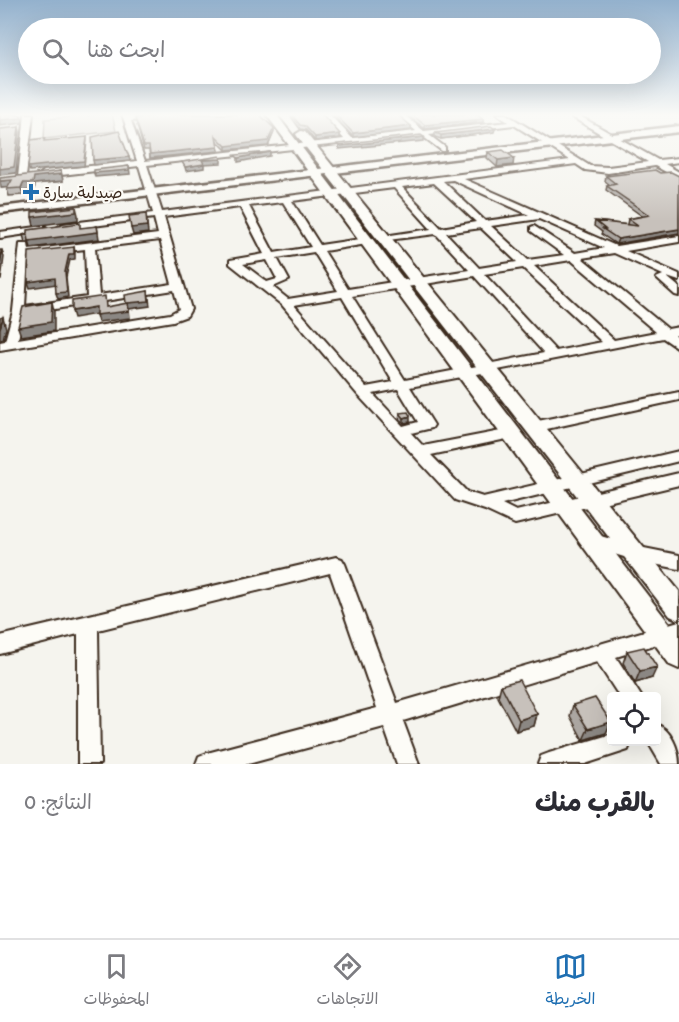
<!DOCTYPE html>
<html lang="ar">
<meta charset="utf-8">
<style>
:root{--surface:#fff;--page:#f2f2f3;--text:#2b2b33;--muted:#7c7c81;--line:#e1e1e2;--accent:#1f6fb2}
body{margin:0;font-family:Itim,"Playpen Sans Arabic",sans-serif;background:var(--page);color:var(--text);direction:rtl}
.controls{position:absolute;right:18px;bottom:18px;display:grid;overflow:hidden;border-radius:6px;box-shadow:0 6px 24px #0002}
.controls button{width:54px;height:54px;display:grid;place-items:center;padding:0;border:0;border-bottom:2px solid var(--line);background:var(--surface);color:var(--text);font:30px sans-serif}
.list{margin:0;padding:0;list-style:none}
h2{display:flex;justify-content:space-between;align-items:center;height:78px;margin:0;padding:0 24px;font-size:26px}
h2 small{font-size:20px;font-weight:400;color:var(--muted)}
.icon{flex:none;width:33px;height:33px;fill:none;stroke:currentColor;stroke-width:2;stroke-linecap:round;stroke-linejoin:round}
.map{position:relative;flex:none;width:679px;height:764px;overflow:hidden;direction:ltr}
.search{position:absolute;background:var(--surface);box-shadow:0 6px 24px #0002;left:18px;right:18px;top:18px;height:66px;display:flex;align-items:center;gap:15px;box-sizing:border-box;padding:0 21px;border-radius:33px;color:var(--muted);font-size:22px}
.sheet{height:174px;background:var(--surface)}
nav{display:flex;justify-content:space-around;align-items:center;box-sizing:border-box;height:84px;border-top:2px solid var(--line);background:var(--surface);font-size:16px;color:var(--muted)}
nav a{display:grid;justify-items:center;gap:3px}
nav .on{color:var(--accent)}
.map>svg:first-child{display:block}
.green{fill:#dad6d0;stroke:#8a8077;stroke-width:1.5}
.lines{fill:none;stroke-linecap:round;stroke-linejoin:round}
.minor-casing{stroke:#3b2a1e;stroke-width:4}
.tertiary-casing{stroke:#3b2a1e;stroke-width:5}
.secondary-casing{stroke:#3b2a1e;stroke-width:4}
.minor{fill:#fdfcf7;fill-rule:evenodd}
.tertiary{fill:#fdfcf7;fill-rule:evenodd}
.secondary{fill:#fdfcf7;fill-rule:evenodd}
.wall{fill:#aba6a1;stroke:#3b2a1e;stroke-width:1.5}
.shaded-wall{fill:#8b8783;stroke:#3b2a1e;stroke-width:1.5}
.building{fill:#c7c1bb;stroke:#3b2a1e;stroke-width:1.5}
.poi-dot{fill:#1f6fb2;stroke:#fdfcf7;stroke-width:2}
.labels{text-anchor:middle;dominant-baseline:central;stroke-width:4.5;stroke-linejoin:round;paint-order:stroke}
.far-poi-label{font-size:16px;fill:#3b2a1e;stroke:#fdfcf7;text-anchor:start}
</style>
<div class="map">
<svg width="679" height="764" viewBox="0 0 679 764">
<rect width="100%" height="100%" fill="#f5f4ee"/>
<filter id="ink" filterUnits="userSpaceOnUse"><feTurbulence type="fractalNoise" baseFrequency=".0167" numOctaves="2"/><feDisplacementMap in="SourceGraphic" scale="12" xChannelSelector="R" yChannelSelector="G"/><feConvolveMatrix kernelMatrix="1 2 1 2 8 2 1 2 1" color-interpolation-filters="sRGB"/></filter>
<g filter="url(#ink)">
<path class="green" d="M112 114 116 131 44 139 45 119Z"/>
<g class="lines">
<defs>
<path id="minor" d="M25 114H33L26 177 22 180 18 177Z
M122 114H128L129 116 181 114 131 121 145 161 344 139 322 114H329L352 138 416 131 396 114H403L424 131 508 122 497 114H506L590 166 608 167 648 162 567 114H576L658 160 679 158V162L665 164 679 172V179L655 166 608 173 585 170 576 164 464 179 616 246 679 236V242L626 251 679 274V281L667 277 679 287V296L675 295 656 278 663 275 614 253 582 258 668 329 679 327V335H675L679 339V349L663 338 410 387 434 425 432 428 411 433 423 446 511 429 516 431 518 434 516 437 431 455 467 492 483 497 679 451V461L502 504 516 511 679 473V485L515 524 485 510 455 500 358 395 282 305 230 264V260L264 254 240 207 164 217 191 309 187 316 173 321 0 350V342L5 341 13 311 20 244H28L29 250 158 234 154 218 63 230 58 227 63 224 153 213 139 166 44 177 40 174 44 171 137 161ZM514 125 570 160 162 212 147 165 421 135 442 151H445V147L429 135ZM453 180 529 215 485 221 443 181ZM434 183 476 222 441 228 402 187ZM394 188 431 229 384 236 379 239 380 241 436 234 469 270 348 289 324 251 367 244 372 241 367 238 320 245 292 201ZM283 202 311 247 274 253 249 206ZM539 219 604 248 575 253 534 226 531 227V231L564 255 528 260 491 226ZM481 228 517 262 479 268 446 233ZM160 240 172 284 99 295 95 248ZM85 249 87 297 25 306 28 256ZM314 252 338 291 288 299 273 287 289 280 277 258ZM267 260 277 279 267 282 243 264ZM571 260 656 332 614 340 534 266ZM523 268 602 342 556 351 484 274ZM474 276 544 353 405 380 352 296ZM174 290 179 309 170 314 18 339 24 314ZM342 297 393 382 366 387 294 305ZM398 389 418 422 403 426 373 394Z
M44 226 49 229 47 231 0 238V232Z
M679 392V400L533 432 526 427 533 422Z
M594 534 634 546 679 555V569L634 560 588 546 585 541 588 536Z
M336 557 342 559 345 564 397 703 679 621V637L616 657 641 696H619L597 662 403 721 419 764H397L384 727 248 764H196L199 756 207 753 377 708 330 573 98 630 100 764H78V634L0 654V636Z
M656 724C671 729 679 749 679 764H661L648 742H656Z
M612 734V742H631L628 750 585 764H538L541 756 549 753Z"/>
<path id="tertiary" d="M679 126V132L0 213V207Z"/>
<path id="secondary" d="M266 114H276L679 636V669L670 665Z
M301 131 305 132 679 591V620L670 616 297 136 296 134Z"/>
</defs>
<use href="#minor" class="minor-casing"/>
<use href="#tertiary" class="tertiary-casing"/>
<use href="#secondary" class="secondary-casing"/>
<use href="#minor" class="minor"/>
<use href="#tertiary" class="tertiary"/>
<use href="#secondary" class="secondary"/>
</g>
<path class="wall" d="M289 114H322L340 138 315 141 306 130 300 129Z
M332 114H397L411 130 353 137Z
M406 114H478L483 119V122L425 129Z
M263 117 274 132 268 146 226 150 217 141 219 151 150 158 149 150H144L135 118Z
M494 132 441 139 435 137V133Z
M488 152 513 165 497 167 487 158Z
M61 171 63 181 35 184 34 190 25 191 23 195 9 196 7 189 8 187 1 188Z
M660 173 679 176V233L616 244 601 234 602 232 594 226 595 221 629 225 627 224 628 219 642 216 606 190 607 186 610 185 605 181 606 176Z
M80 228 99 239 31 248 29 242H25L23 235Z
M400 413 410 422 404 423 399 419Z
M627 651 652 678 635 683 623 663Z
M501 685 537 714 534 726 516 731 498 697Z
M573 705 611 722 606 733 583 740 570 716Z"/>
<path class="shaded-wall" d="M17 114H19L18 118 21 115 23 120 22 123 0 126V120Z
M483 119V122L425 129V125Z
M411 126V130L353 137V133Z
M19 127 20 132 16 173 0 175V169Z
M274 128V132L268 146 226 150V146Z
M495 129 494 132 441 139V135Z
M340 134V138L315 141V137Z
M87 137V141L84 166 30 171 28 167Z
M424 137V141L339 149V146Z
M218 147 219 151 150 158V154Z
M270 152V156L238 162V158Z
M129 157 130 161 94 165 93 160Z
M514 158 513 165 497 167 498 160Z
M221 159V163L203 164 202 160Z
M204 164V168L186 171 185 167Z
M129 166 130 174 95 177 94 173Z
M61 171 63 181 35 184 34 190 25 191 23 195 21 188 23 183 34 177Z
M12 180 14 187 1 188 0 181Z
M76 207 78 215V220L34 226 32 217Z
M146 214 148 233 133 235 131 228Z
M97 226 99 239 31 248 29 241Z
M679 229V233L616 244 618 239Z
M74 247 75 252V259L70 260 66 277 68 297 58 299 56 293 65 272 69 254Z
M2 250 4 257 1 280H0V266Z
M55 278 57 284 30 288 28 282Z
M148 291 150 306 129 309 130 318 98 322 96 315 126 304Z
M52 302 54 311V331L21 336 18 327Z
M96 307 97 314 74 318 72 311Z
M3 317 6 328 3 339 0 340V328Z
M410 416V422L404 423V418Z
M657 667 652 678 635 683 640 671Z
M537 714 534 726 516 731 519 720Z
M611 722 606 733 583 740 588 729Z"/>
<path class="building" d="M0 114H17V115H21V118L0 120Z
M169 114H262V117L274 128 268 141 226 146 216 136 218 147 150 154 149 146H144L135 118Z
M291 114H322L340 134 315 137 305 126 300 125Z
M335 114H397L411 126 353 133Z
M411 114H478L483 119 425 125Z
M491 126 495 129 441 135 435 133Z
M19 127 14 167 0 169V129Z
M119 131 129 157 93 160 92 137Z
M421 135 424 137 339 146 337 144Z
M87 137 84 161 28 167 31 140 45 138 44 141Z
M503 150 514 158 498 160 488 152Z
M270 152 238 158 235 155Z
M220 156 221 159 202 160 204 164 185 167 182 162Z
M129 166V170L94 173V170Z
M655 170 660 173 671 172 679 176V229L618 239 603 229H605L595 221 638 226 628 219 649 215 607 186 616 184 606 176Z
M61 171V174L34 177 33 183H23L21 188 7 189 12 180 0 181V178Z
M76 207V212L32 217V212Z
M146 214 147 226 131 228 129 216Z
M80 223V228L97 226 98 232 29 241 28 235H23L28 233V230Z
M74 247V254H69L65 272 67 292 56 293 55 278 28 282 29 252Z
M0 250H2L0 266Z
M148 291 149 301 128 303H126L125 295Z
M105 296 106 307 128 303 129 311 96 315V307L72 311V301Z
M52 302 51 322 18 327 23 307Z
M3 317 0 328V318Z
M408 412 410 416 404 418 400 413Z
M644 647 657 667 640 671 627 651Z
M519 680 537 714 519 720 501 685Z
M595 698 611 722 588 729 573 705Z"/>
</g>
<linearGradient id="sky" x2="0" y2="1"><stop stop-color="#93b1cd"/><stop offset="0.52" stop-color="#fafaf7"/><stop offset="1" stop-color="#fafaf7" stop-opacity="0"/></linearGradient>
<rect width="679" height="221" fill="url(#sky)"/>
<path class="poi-dot" d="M28 183h6v6h6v6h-6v6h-6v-6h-6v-6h6z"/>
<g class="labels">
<g class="far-poi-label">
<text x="43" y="192">صيدلية سارة</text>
</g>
</g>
</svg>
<div class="controls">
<button><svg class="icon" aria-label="locate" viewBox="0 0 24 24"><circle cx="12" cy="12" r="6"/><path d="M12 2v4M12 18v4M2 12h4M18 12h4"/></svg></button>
</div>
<div class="search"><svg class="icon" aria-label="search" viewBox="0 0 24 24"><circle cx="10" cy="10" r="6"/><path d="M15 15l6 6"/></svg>ابحث هنا</div>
</div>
<section class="sheet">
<h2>بالقرب منك<small>النتائج: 0</small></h2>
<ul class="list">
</ul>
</section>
<nav>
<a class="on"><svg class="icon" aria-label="map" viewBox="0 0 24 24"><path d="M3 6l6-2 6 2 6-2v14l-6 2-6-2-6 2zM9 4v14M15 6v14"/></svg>الخريطة</a>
<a><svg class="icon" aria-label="directions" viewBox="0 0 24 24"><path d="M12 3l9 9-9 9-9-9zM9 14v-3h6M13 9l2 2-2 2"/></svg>الاتجاهات</a>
<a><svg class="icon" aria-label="saved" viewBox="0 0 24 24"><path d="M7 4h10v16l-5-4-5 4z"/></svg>المحفوظات</a>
</nav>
